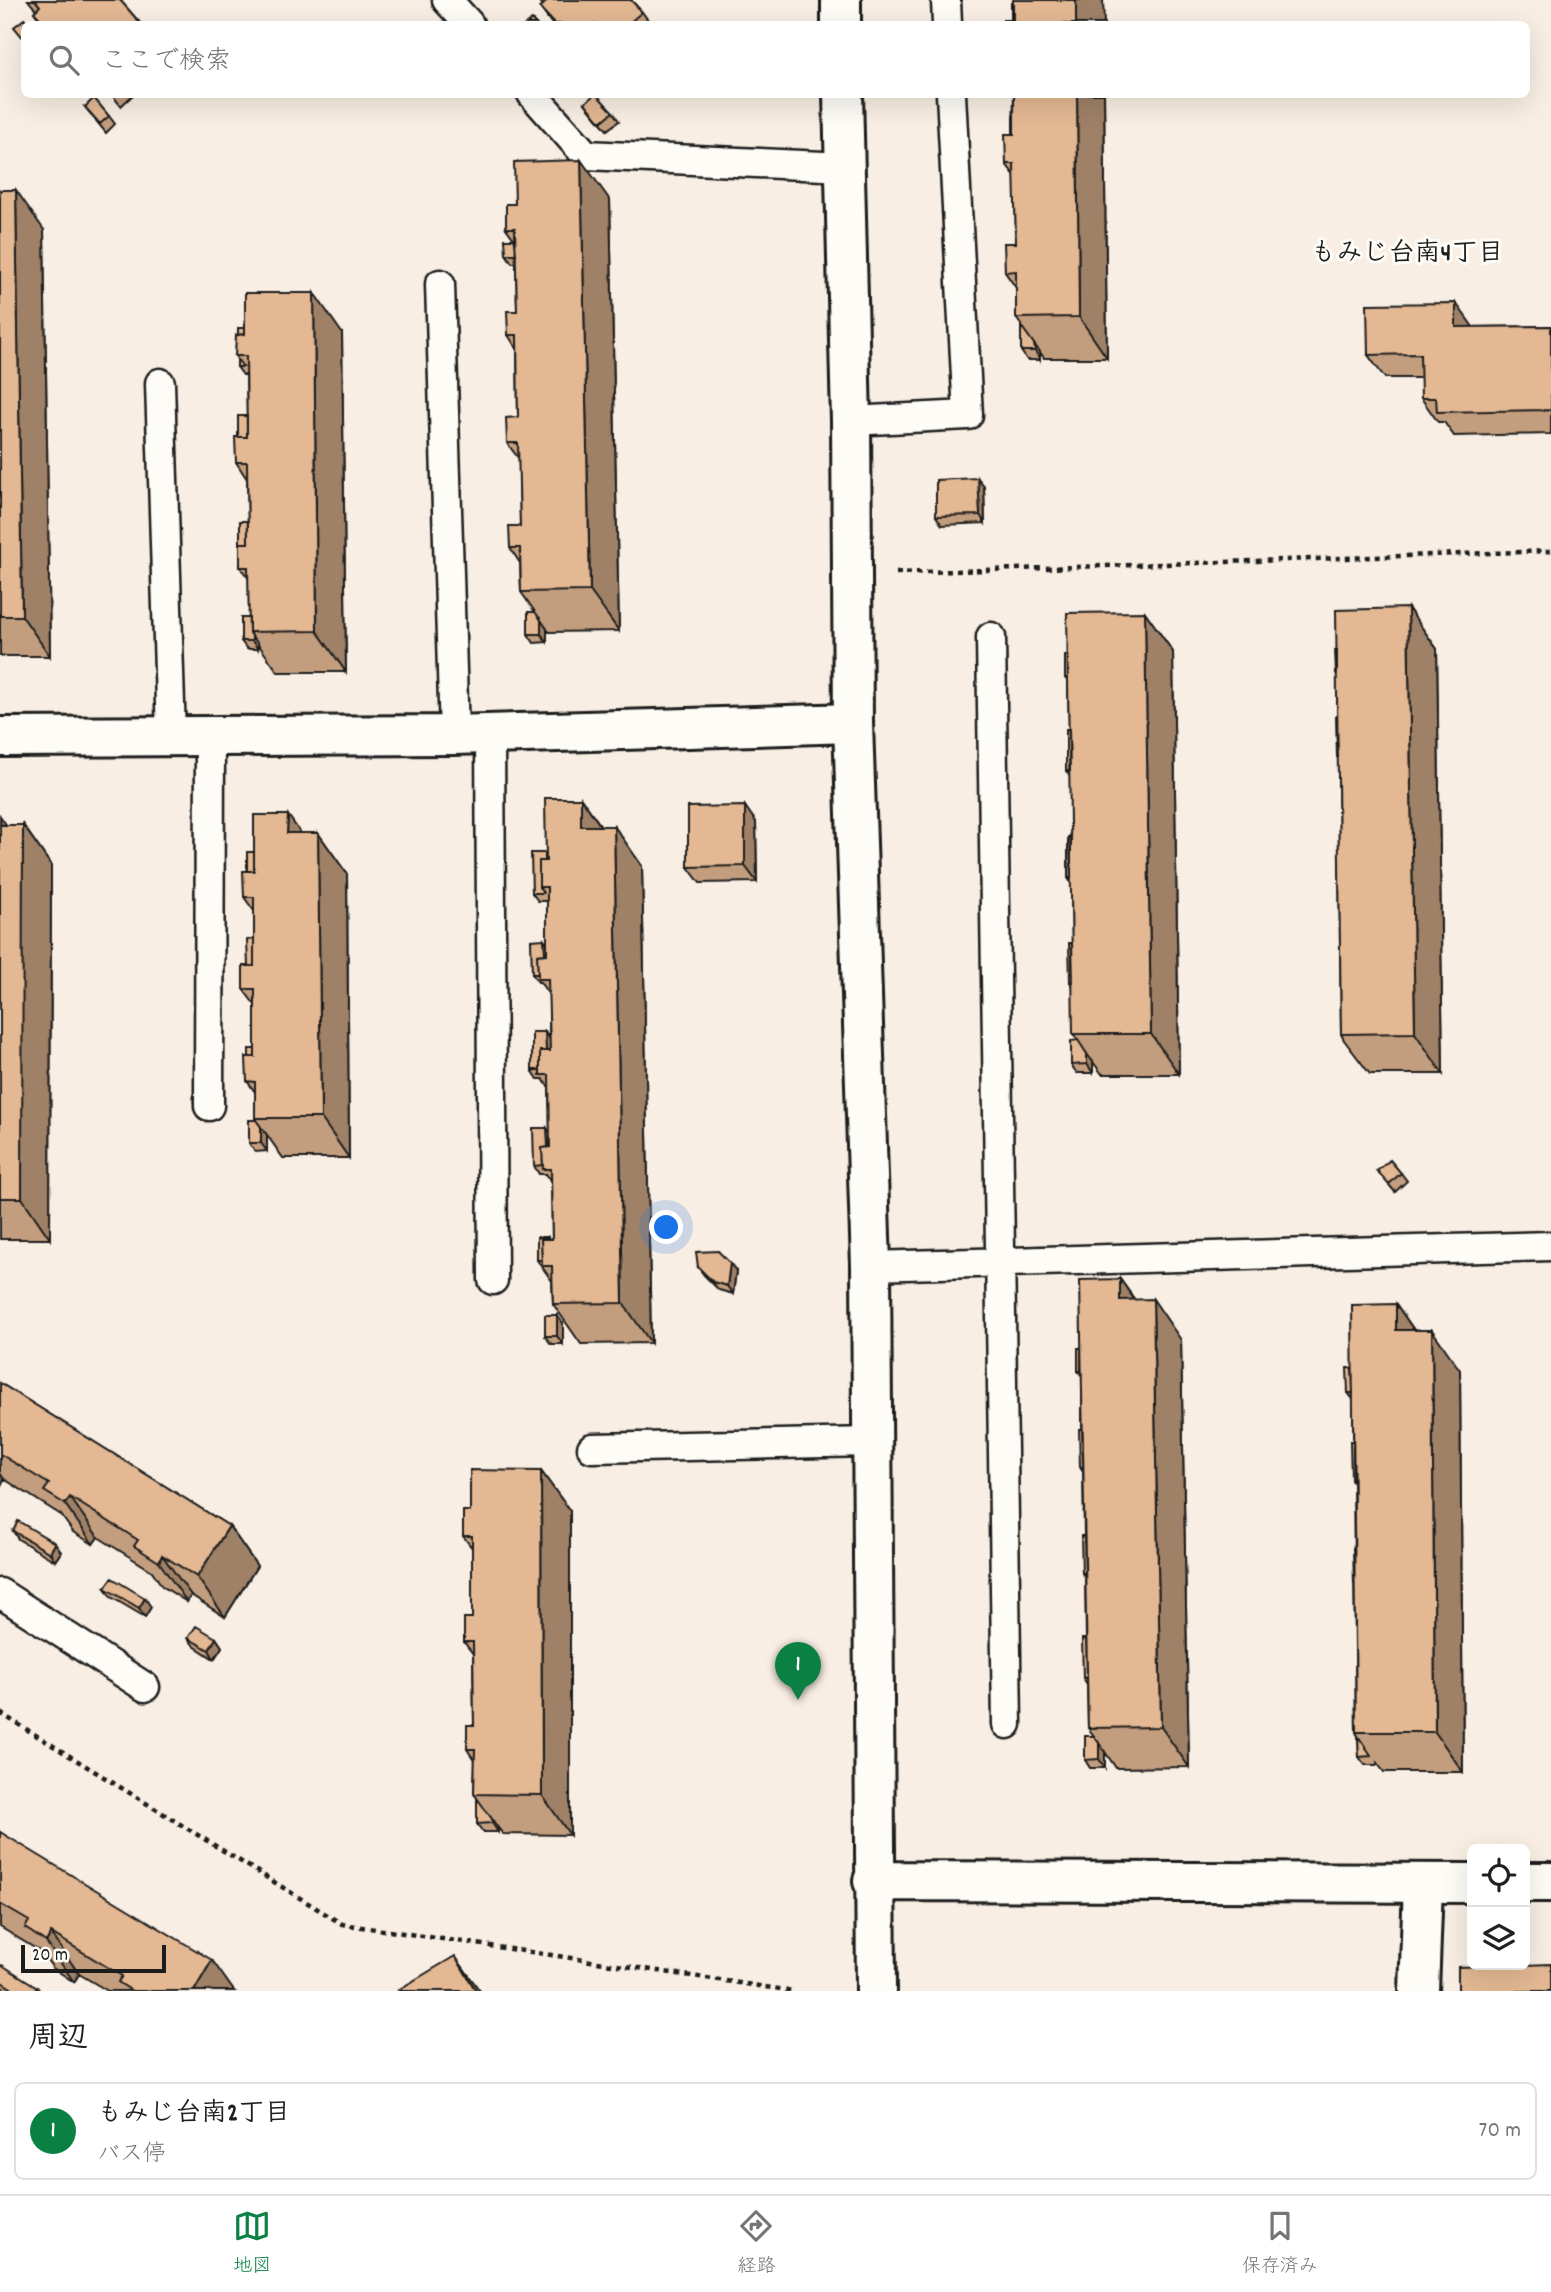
<!DOCTYPE html>
<html lang="ja">
<meta charset="utf-8">
<style>
:root{--surface:#fff;--page:#f2f2f2;--text:#202124;--muted:#757577;--line:#e0e0e0;--accent:#0b8043}
body{margin:0;font-family:Dekko,"Klee One",sans-serif;background:var(--page);color:var(--text)}
.controls{position:absolute;right:21px;bottom:21px;display:grid;overflow:hidden;border-radius:10px;box-shadow:0 7px 28px #0002}
.controls button{width:63px;height:63px;display:grid;place-items:center;padding:0;border:0;border-bottom:2px solid var(--line);background:var(--surface);color:var(--text);font:35px sans-serif}
.scale{position:absolute;left:21px;bottom:18px;width:145px;box-sizing:border-box;padding-left:7px;border:4px solid #1c1c1c;border-top:0;font-size:19px;line-height:24px;white-space:nowrap;color:#1c1c1c;-webkit-text-stroke:5px #fdfcf7;paint-order:stroke}
.you{position:absolute;left:667px;top:1228px;width:24px;height:24px;margin:-18px;border:5px solid #fff;border-radius:50%;background:#1a73e8;box-shadow:0 0 0 10px #1a73e833}
.badge{display:grid;place-items:center;width:46px;height:46px;border-radius:50%;background:var(--accent);color:#fff;font-size:23px;font-weight:700}
.pin{position:absolute;translate:-50% -58px;filter:drop-shadow(0 2px 4px #0008)}
.pin::after{content:'';position:absolute;top:37px;width:24px;height:21px;background:inherit;clip-path:polygon(0 0,100% 0,50% 100%)}
.list{margin:0;padding:0;list-style:none}
h2{display:flex;justify-content:space-between;align-items:center;height:91px;margin:0;padding:0 28px;font-size:30px}
h2 small{font-size:23px;font-weight:400;color:var(--muted)}
.list li{display:grid;grid-template-columns:46px 1fr auto;gap:21px;align-items:center;box-sizing:border-box;height:98px;margin:0 14px 14px;padding:0 14px;border:2px solid var(--line);border-radius:10px}
.list b{display:block;font-size:26px;white-space:nowrap}
.list p{margin:0;font-size:23px;white-space:nowrap;color:var(--muted)}
.list em{font-size:23px;font-style:normal;color:var(--muted)}
.icon{flex:none;width:38px;height:38px;fill:none;stroke:currentColor;stroke-width:2;stroke-linecap:round;stroke-linejoin:round}
.map{position:relative;flex:none;width:1551px;height:1991px;overflow:hidden}
.search{position:absolute;background:var(--surface);box-shadow:0 7px 28px #0002;left:21px;right:21px;top:21px;height:77px;display:flex;align-items:center;gap:18px;box-sizing:border-box;padding:0 24px;border-radius:10px;color:var(--muted);font-size:26px}
.sheet{height:203px;background:var(--surface)}
nav{display:flex;justify-content:space-around;align-items:center;box-sizing:border-box;height:98px;border-top:2px solid var(--line);background:var(--surface);font-size:19px;color:var(--muted)}
nav a{display:grid;justify-items:center;gap:4px}
nav .on{color:var(--accent)}
.map>svg:first-child{display:block}
.lines{fill:none;stroke-linecap:round;stroke-linejoin:round}
.lane-casing{stroke:#1c1c1c;stroke-width:33}
.street-casing{stroke:#1c1c1c;stroke-width:44}
.secondary-casing{stroke:#1c1c1c;stroke-width:44}
.path{stroke:#1c1c1c;stroke-width:4.5;stroke-dasharray:5 5;stroke-linecap:butt}
.lane{stroke:#fdfcf7;stroke-width:28}
.street{stroke:#fdfcf7;stroke-width:38}
.secondary{stroke:#fdfcf7;stroke-width:38}
.wall{fill:#c39e7e;stroke:#1c1c1c;stroke-width:2}
.shaded-wall{fill:#9f8167;stroke:#1c1c1c;stroke-width:2}
.building{fill:#e3b893;stroke:#1c1c1c;stroke-width:2}
.labels{text-anchor:middle;dominant-baseline:central;stroke-width:6;stroke-linejoin:round;paint-order:stroke}
.neighbourhood-label{font-size:26px;font-weight:bold;fill:#1c1c1c;stroke:#fdfcf7}
</style>
<div class="map">
<svg width="1551" height="1991" viewBox="0 0 1551 1991">
<rect width="100%" height="100%" fill="#f8eee3"/>
<filter id="ink" filterUnits="userSpaceOnUse"><feTurbulence type="fractalNoise" baseFrequency=".0143" numOctaves="2"/><feDisplacementMap in="SourceGraphic" scale="14" xChannelSelector="R" yChannelSelector="G"/><feConvolveMatrix kernelMatrix="1 2 1 2 8 2 1 2 1" color-interpolation-filters="sRGB"/></filter>
<g filter="url(#ink)">
<g class="lines">
<defs>
<path id="lane" d="M447 0 469 24
M946 0 947 24
M532 94 586 155 845 167
M440 284 454 735
M160 383 171 736
M851 421 968 415 951 94
M991 637 1007 1724
M490 734 493 1280
M209 1106 210 736
M871 1266 1551 1246
M592 1448 871 1442
M0 1593 145 1687"/>
<path id="street" d="M0 737 454 735 853 723
M1419 1991 1423 1884"/>
<path id="secondary" d="M841 0V24
M843 94 851 421 853 723 871 1266 876 1991
M873 1881 1472 1883
M1525 1882H1551"/>
</defs>
<use href="#lane" class="lane-casing"/>
<use href="#street" class="street-casing"/>
<use href="#secondary" class="secondary-casing"/>
<path class="path" d="M896 573 1551 551
M0 1713 342 1924 793 1991"/>
<use href="#lane" class="lane"/>
<use href="#street" class="street"/>
<use href="#secondary" class="secondary"/>
</g>
<path class="wall" d="M28 0H120L141 24H43L34 12 36 10Z
M538 0H631L642 12 651 24H552L540 8 543 5Z
M111 94H134L121 106Z
M1014 94H1104L1107 358H1044L1040 352V360H1027L1021 351 1022 326 1016 318V288L1005 272 1016 243 1015 176 1006 164 1013 134Z
M585 103 613 112 619 121 607 130Z
M85 107 109 116 115 124 106 133Z
M0 190 44 230 50 656H0Z
M610 200 619 631 549 632 547 629V642L534 643 528 634 535 612 521 592 520 563 510 548 520 526 519 459 507 443 518 417 517 349 508 335 517 311 516 263H512L506 254 514 239 506 228Z
M1551 326V434L1454 436 1444 422H1438L1421 398V378H1385L1368 355 1473 327Z
M342 333 346 672H278L258 644V649H247L241 641 249 618V579L240 567 248 521 247 479 236 462 238 437 247 416 246 375H243L237 367V359L235 356Z
M984 487 985 523 942 525 936 516Z
M1408 608 1437 649 1443 1074H1370L1344 1040 1341 1034 1338 758 1337 757V675L1336 673Z
M1145 612 1173 652 1179 1074H1102L1093 1062V1073H1077L1071 1065 1078 1040 1073 1034V986L1070 982 1072 943 1071 883 1068 878 1071 837 1070 776 1066 771 1069 729 1068 682 1065 678 1068 655Z
M581 798 601 826H614L642 866 651 1343 581 1344 553 1304 552 1281 537 1260 548 1237 549 1239H552L551 1180 546 1174H539L534 1166 550 1133 549 1088 543 1079H538L532 1070 545 1032 549 1038V995L540 982H538L532 974 547 943V901H538L532 893 545 853Z
M0 816 6 825H23L51 865 50 1239H0Z
M756 822 757 882 700 883 688 867Z
M300 833H318L347 874 349 1158H283L267 1135V1151L255 1152 249 1143 256 1120 255 1118V1092L247 1081 249 1057 255 1049V1005L243 989 254 939V911L244 897 247 871 254 852Z
M1377 1171 1401 1173 1407 1181 1395 1192Z
M730 1263 736 1271 733 1294 719 1290 704 1275 698 1267Z
M1120 1279 1135 1300 1181 1340 1189 1767 1116 1768 1105 1752V1768H1090L1085 1760 1094 1736 1088 1728 1087 1684 1083 1678 1086 1639 1085 1578 1082 1573 1084 1536 1083 1471 1080 1467 1082 1429V1376L1078 1371 1081 1348Z
M1396 1304 1414 1330 1460 1370 1463 1772H1384L1377 1763V1765H1365L1359 1757 1358 1736 1356 1732 1353 1483 1351 1480 1353 1441V1399L1348 1393 1352 1368Z
M563 1323V1344H551L545 1336Z
M0 1383 229 1526 257 1566 225 1617 191 1595 187 1602 162 1586 152 1571 98 1537 93 1544 73 1532 61 1515 4 1479 0 1487Z
M541 1471 570 1511V1835L503 1834 498 1828V1832H483L477 1824V1798L474 1794 475 1761 467 1749 474 1725 473 1654 464 1642 472 1618V1548L463 1536 470 1511Z
M13 1531 61 1552 55 1561 18 1539Z
M105 1588 151 1607 145 1617 111 1597Z
M188 1638H216L222 1647 214 1659 194 1646Z
M0 1832 234 1991H108L79 1974 74 1982 53 1968 41 1952 0 1927Z
M0 1968 37 1987 40 1991H8L0 1986Z"/>
<path class="shaded-wall" d="M1076 0H1103L1104 24H1076Z
M1077 94H1104L1107 358 1079 317Z
M581 160 610 200 619 631 590 591Z
M16 190 44 230 50 656 22 616Z
M314 293 342 333 346 672 317 631Z
M1456 303 1473 327H1456Z
M1034 344 1040 352V360L1035 351Z
M978 478 984 487 985 523 980 515Z
M1408 608 1437 649 1443 1074 1415 1033Z
M1145 612 1173 652 1179 1074 1151 1034Z
M541 620 547 629V642L541 634Z
M252 636 258 644V649L252 641Z
M581 798 609 838 581 826Z
M745 806 756 822 757 882 745 866Z
M288 815 316 855 287 833Z
M0 816 23 849V825L51 865 50 1239 22 1198Z
M614 826 642 866 651 1343 623 1303Z
M318 833 347 874 349 1158 321 1118Z
M544 939 550 947 545 974Z
M545 1032 551 1041 546 1070Z
M1087 1054 1093 1062V1073L1087 1064Z
M261 1127 267 1135V1151L261 1143Z
M547 1128 553 1137 548 1165Z
M730 1263 736 1271 733 1294 727 1286Z
M1120 1279 1148 1319 1120 1300Z
M1153 1299 1181 1340 1189 1767 1161 1727Z
M1396 1304 1424 1345 1396 1330Z
M557 1315 563 1323V1344L557 1336Z
M1432 1330 1460 1370 1463 1772 1435 1732Z
M541 1471 570 1511V1835L542 1795Z
M0 1473 4 1479 0 1487Z
M70 1497 98 1537 93 1544 65 1504Z
M229 1526 257 1566 225 1617 197 1577Z
M55 1543 61 1552 55 1561 50 1553Z
M162 1555 191 1595 187 1602 159 1562Z
M145 1598 151 1607 145 1617 139 1608Z
M216 1638 222 1647 214 1659 209 1650Z
M1099 1743 1105 1752V1768L1099 1759Z
M492 1819 498 1828V1832L492 1823Z
M51 1933 79 1974 74 1982 46 1942Z
M455 1956 480 1991H476Z
M212 1960 234 1991H194Z"/>
<path class="building" d="M35 0H120L141 24H45L34 12 40 6Z
M546 0H631L642 12 628 24H555L540 8 547 1Z
M1013 0H1076V24H1003V20H1013Z
M1011 3H1013V20H1011Z
M24 19 29 24H24V39L14 27Z
M532 20 536 24H526Z
M595 94H596L613 112 601 122 585 103Z
M1014 94H1077L1079 317 1016 318V271L1005 272 1004 243H1016L1014 164H1006L1005 134H1014Z
M94 98 109 116 100 124 85 107Z
M1013 116H1014V134H1013Z
M581 160 590 591 521 592 520 548H510L509 526H520L518 443H507L506 418 518 417 517 335H508L507 311H517L515 228H506V204H515L514 162Z
M0 190H16L22 616H0Z
M505 239H514L515 242 516 254H506Z
M245 293H314L317 631 249 632 248 567H240V543H248L247 462H236L235 437H247L246 356H235L236 335 245 334Z
M1456 303V327L1551 326V410L1437 412 1436 398H1421L1420 354 1368 355 1367 304Z
M1021 326 1034 344 1035 351H1021Z
M238 328H245V334L238 335Z
M237 359 243 367H237Z
M238 416H247V437H238Z
M978 478 980 515 936 516V480Z
M240 521H248V543H240Z
M1408 608 1415 1033 1341 1034 1336 610Z
M528 612H535L541 620V634H528Z
M1145 612 1151 1034H1073L1067 613Z
M241 618H249V632L252 636V641H241Z
M1335 650H1337V673H1336Z
M1065 655H1068V678H1065Z
M1336 716H1337L1338 757H1337Z
M1066 729H1069L1070 771H1066Z
M545 798H581V826H614L623 1303 553 1304 552 1266H542L541 1239H552L551 1169H543L542 1148 550 1147 549 1075H540V1051H550L548 979H538L537 955 547 954V887H539V861H546Z
M745 806V866L688 867V807Z
M254 815H288L287 833H318L321 1118H255V1082L247 1081 246 1057H255V989H243V966H254V897H244L243 871H254Z
M0 825H23L22 1198H0Z
M1068 837H1071V878H1068Z
M247 852H254V871H247Z
M531 853H545V861H539V887L543 893H532Z
M254 939V966H248L247 940Z
M544 939 545 954 537 955 538 974H532L531 940Z
M1069 943H1072L1073 982H1070Z
M532 1032H545L546 1051H540V1070H532Z
M1078 1040 1087 1054V1064L1071 1065V1041Z
M249 1049H255V1057H249Z
M249 1120H256L261 1127V1143H249Z
M533 1128H547L548 1147 542 1148 543 1165 534 1166Z
M1390 1160 1401 1173 1389 1184 1377 1171Z
M537 1237H548V1239H541L542 1260H537Z
M718 1251 730 1263 727 1286 713 1282 698 1267 696 1252Z
M1120 1279V1300L1153 1299 1161 1727 1088 1728 1080 1280Z
M1396 1304V1330H1432L1435 1732H1356L1352 1305Z
M545 1315H557V1336H545Z
M1078 1348H1081V1371H1078Z
M1347 1368H1352L1353 1393H1348Z
M0 1383 229 1526 197 1577 162 1555 159 1562 134 1546 138 1540 70 1497 65 1504 44 1491 49 1484 0 1454Z
M1079 1429H1082L1083 1467H1080Z
M1350 1441H1353V1480H1351Z
M470 1470 541 1471 542 1795 474 1794 475 1749H467V1725H474L473 1642H464V1618H472V1536H463V1511H470Z
M18 1521 55 1543 50 1553 13 1531Z
M1081 1536H1084L1085 1573H1082Z
M1353 1548H1354V1585Z
M112 1578 145 1598 139 1608 105 1588Z
M196 1626 216 1638 209 1650 188 1638Z
M1082 1639H1086L1087 1678H1083Z
M1085 1736H1094L1099 1743V1759L1085 1760Z
M1358 1736 1371 1755V1756L1359 1757Z
M477 1798 492 1819V1823L477 1824Z
M0 1832 212 1960 194 1991H132L118 1982 122 1976 51 1933 46 1942 25 1928 29 1921 0 1904Z
M455 1956 476 1991H399L398 1990Z
M1551 1964V1991H1458V1967Z
M2 1965 37 1987 34 1991H16L0 1981V1968Z"/>
</g>
<g class="labels">
<g class="neighbourhood-label">
<text x="1407" y="254">もみじ台南4丁目</text>
</g>
</g>
</svg>
<div class="controls">
<button><svg class="icon" aria-label="locate" viewBox="0 0 24 24"><circle cx="12" cy="12" r="6"/><path d="M12 2v4M12 18v4M2 12h4M18 12h4"/></svg></button>
<button><svg class="icon" aria-label="layers" viewBox="0 0 24 24"><path d="M12 4l9 5-9 5-9-5zM3 14l9 5 9-5"/></svg></button>
</div>
<div class="scale">20 m</div>
<div class="you"></div>
<div class="pin badge" style="left:798px;top:1700px">1</div>
<div class="search"><svg class="icon" aria-label="search" viewBox="0 0 24 24"><circle cx="10" cy="10" r="6"/><path d="M15 15l6 6"/></svg>ここで検索</div>
</div>
<section class="sheet">
<h2>周辺<small></small></h2>
<ul class="list">
<li><span class="badge">1</span><div><b>もみじ台南2丁目</b><p>バス停</p></div><em>70 m</em></li>
</ul>
</section>
<nav>
<a class="on"><svg class="icon" aria-label="map" viewBox="0 0 24 24"><path d="M3 6l6-2 6 2 6-2v14l-6 2-6-2-6 2zM9 4v14M15 6v14"/></svg>地図</a>
<a><svg class="icon" aria-label="directions" viewBox="0 0 24 24"><path d="M12 3l9 9-9 9-9-9zM9 14v-3h6M13 9l2 2-2 2"/></svg>経路</a>
<a><svg class="icon" aria-label="saved" viewBox="0 0 24 24"><path d="M7 4h10v16l-5-4-5 4z"/></svg>保存済み</a>
</nav>
